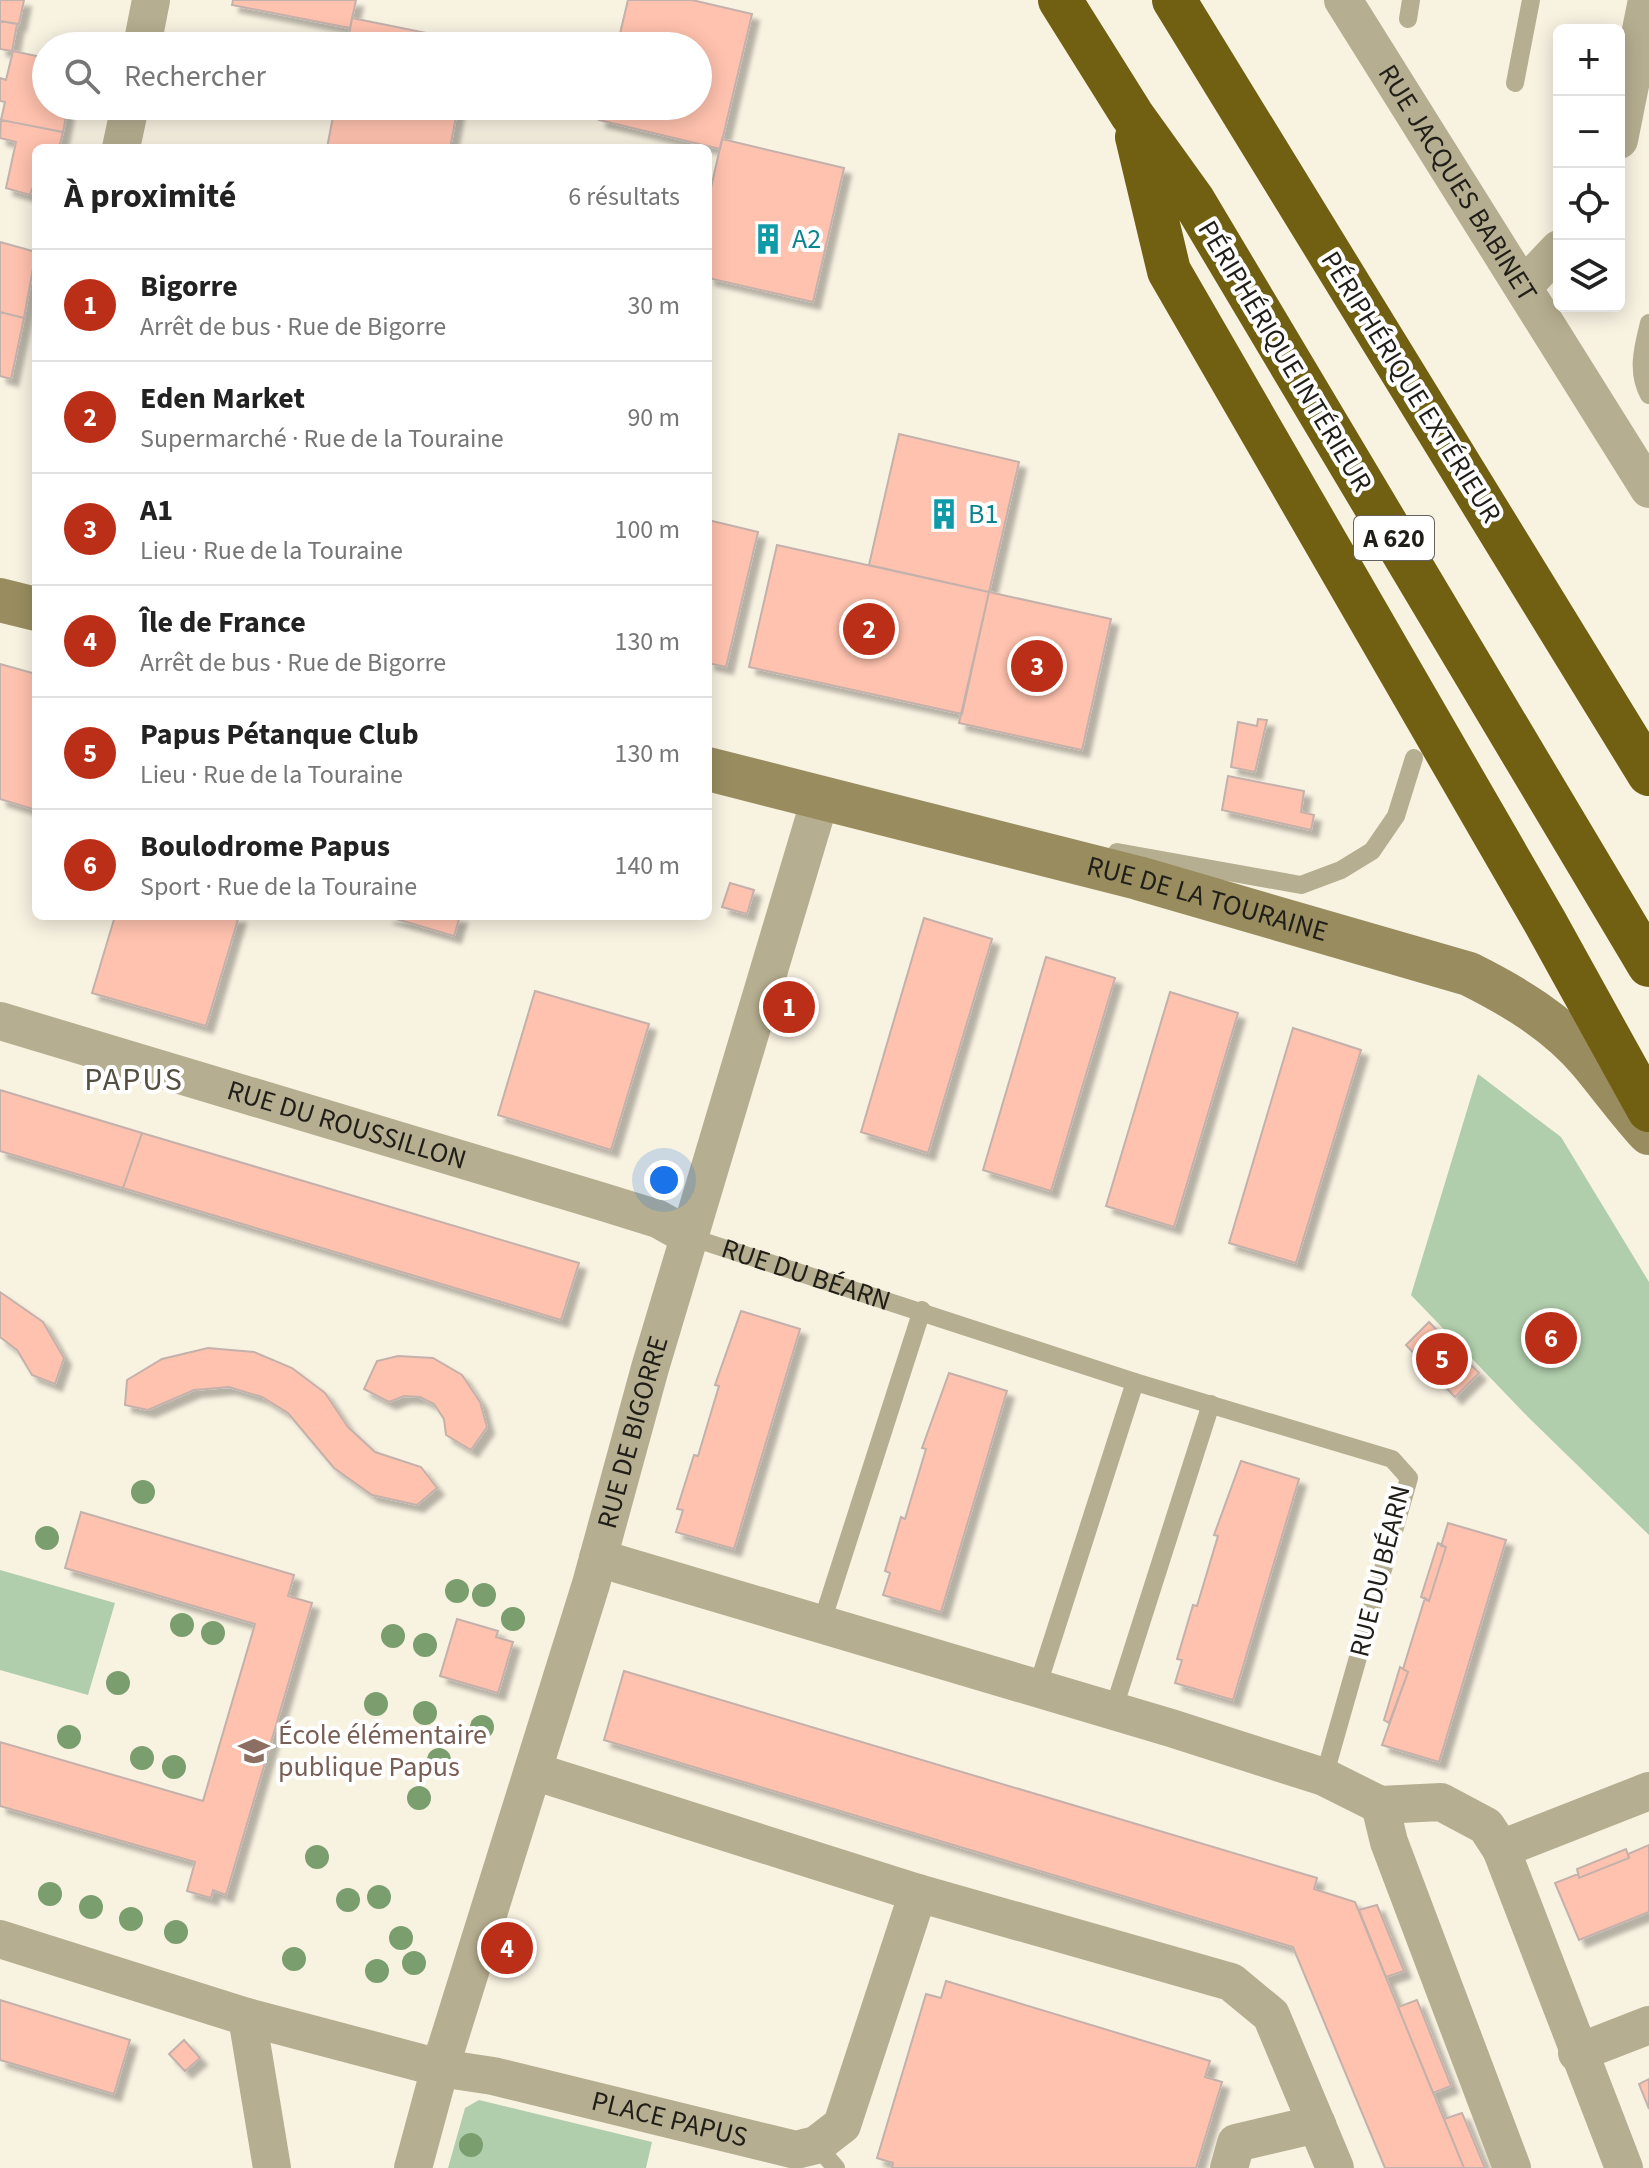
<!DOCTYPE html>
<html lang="fr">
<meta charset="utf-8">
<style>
:root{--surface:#fff;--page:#f6f6f6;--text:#222;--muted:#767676;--line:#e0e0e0;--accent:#bb2f19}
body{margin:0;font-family:"Source Sans 3",sans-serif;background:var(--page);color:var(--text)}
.controls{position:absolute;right:24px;top:24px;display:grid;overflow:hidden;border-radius:12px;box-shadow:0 4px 20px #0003}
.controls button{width:72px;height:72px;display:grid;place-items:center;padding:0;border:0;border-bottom:2px solid var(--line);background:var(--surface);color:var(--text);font:40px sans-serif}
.you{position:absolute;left:664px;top:1180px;width:28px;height:28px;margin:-20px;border:6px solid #fff;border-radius:50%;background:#1a73e8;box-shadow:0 0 0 12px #1a73e833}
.badge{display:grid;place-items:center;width:52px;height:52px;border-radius:50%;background:var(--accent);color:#fff;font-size:26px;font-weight:700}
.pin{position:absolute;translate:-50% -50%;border:4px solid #fff;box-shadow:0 2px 8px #0006}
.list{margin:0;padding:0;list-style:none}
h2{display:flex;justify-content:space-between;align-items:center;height:104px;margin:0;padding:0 32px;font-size:34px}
h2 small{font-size:26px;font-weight:400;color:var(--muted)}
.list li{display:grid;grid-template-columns:52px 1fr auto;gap:24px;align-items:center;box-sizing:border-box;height:112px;padding:0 32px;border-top:2px solid var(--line)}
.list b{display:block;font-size:30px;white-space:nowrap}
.list p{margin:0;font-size:26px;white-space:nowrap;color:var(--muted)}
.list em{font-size:26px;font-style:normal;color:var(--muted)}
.icon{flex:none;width:44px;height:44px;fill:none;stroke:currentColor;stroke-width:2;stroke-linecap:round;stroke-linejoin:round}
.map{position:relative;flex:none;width:1649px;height:2168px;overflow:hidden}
.search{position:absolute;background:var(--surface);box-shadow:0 4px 20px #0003;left:32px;top:32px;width:680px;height:88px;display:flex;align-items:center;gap:20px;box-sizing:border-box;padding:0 28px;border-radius:44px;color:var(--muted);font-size:30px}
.panel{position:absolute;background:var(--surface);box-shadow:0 4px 20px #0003;left:32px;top:144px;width:680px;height:776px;border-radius:12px}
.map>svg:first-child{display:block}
.green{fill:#b0ceac}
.building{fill:#ffc2ae;stroke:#c4b1ab;stroke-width:2;filter:url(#shadow)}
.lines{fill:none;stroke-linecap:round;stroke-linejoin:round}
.lane{stroke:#b6ae90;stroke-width:18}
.street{stroke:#b6ae90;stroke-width:38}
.secondary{stroke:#998d60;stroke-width:44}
.highway{stroke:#726012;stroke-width:44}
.tree{fill:#7b9e6e}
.labels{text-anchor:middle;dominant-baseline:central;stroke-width:8;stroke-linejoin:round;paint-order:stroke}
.shield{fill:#fff;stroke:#63625d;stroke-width:2}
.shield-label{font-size:26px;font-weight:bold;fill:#201e18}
.street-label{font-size:28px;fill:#201e18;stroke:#fff}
.culture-label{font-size:28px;fill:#0d838f;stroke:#fff;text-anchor:start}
.education-label{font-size:28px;fill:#785e54;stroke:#fff;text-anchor:start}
.quarter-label{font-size:32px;letter-spacing:2px;fill:#544f41;stroke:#fff}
</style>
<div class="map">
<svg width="1649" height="2168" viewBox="0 0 1649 2168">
<defs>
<filter id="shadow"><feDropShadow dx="7" dy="7" stdDeviation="2" flood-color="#0004"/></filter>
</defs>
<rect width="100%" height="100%" fill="#f8f2e1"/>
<path class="green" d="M1478 1074 1561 1137 1649 1282V1535L1528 1417 1411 1295Z
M0 1570 115 1603 88 1695 0 1670Z
M479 2100 652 2142 646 2168H448L465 2108Z"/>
<path class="building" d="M0 0H24L19 24 0 21Z
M233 0H356L350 28 232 5Z
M628 0H692L752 14 720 149 599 120 602 106H698V46H617Z
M352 18 471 42 470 46H347Z
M0 21 17 24 12 51 0 49Z
M13 51 46 58V106H68L63 132 1 120 5 102 0 101V78L6 80Z
M335 106H458L450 148H327Z
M1 120 63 132 59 148H36V190L32 189 30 195 6 188 16 142 0 138Z
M722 139 844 168 813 302 708 278V201Z
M0 242 36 252 24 318 0 312Z
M0 312 24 318 11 379 0 376Z
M899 434 1019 462 989 592 869 565Z
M708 520 758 532 726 667 708 663Z
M777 545 989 592 962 714 749 667Z
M989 592 1111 619 1082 750 959 723Z
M0 664 36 674V810L0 799Z
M1258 719 1267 720 1255 772 1231 767 1238 722 1257 726Z
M1228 776 1304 791 1301 812 1314 815 1311 830 1222 810Z
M730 883 754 890 747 914 722 907Z
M115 916H239L206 1026 92 993Z
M386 916H460L454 936Z
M924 918 992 939 928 1153 861 1132Z
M1046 957 1115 978 1051 1191 983 1170Z
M535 991 649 1024 611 1150 498 1115Z
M1170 992 1238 1013 1174 1227 1106 1206Z
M1293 1028 1361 1050 1296 1263 1229 1243Z
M0 1090 142 1133 123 1188 0 1151Z
M142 1133 579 1263 561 1320 123 1188Z
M0 1292 43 1322 64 1358 55 1384 32 1375 17 1350 0 1337Z
M741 1311 800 1329 734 1549 676 1532 683 1510 677 1509 694 1455 698 1456 719 1386 715 1385Z
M1429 1322 1479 1373 1455 1397 1406 1345Z
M208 1348 254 1352 292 1368 325 1393 348 1427 375 1452 421 1467 437 1488 417 1505 372 1495 334 1468 288 1413 262 1397 229 1387 194 1390 148 1410 125 1405 127 1380 162 1359Z
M398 1356 433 1358 462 1375 480 1402 487 1427 471 1450 446 1435 444 1419 434 1404 420 1397 404 1396 389 1402 364 1389 377 1361Z
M949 1373 1007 1391 941 1612 883 1595 890 1573 885 1571 901 1517 905 1519 926 1449 922 1448Z
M1241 1461 1299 1479 1233 1700 1175 1683 1182 1660 1177 1659 1193 1605 1197 1606 1218 1536 1214 1535Z
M81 1512 294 1575 288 1596 312 1603 226 1895 213 1890 211 1898 187 1891 195 1862 0 1806V1742L203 1801 255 1624 65 1568Z
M1448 1523 1506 1540 1439 1762 1382 1745 1408 1672 1403 1669 1425 1598 1429 1601 1446 1547 1441 1546Z
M1438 1543 1446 1547 1429 1601 1421 1597Z
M457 1619 498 1631 496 1637 513 1642 498 1693 440 1676Z
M1400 1667 1408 1672 1389 1723 1384 1720Z
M624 1671 1317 1878 1314 1889 1355 1902 1464 2168H1385L1293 1947 604 1740Z
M1649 1845V1912L1579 1940 1555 1883 1578 1874 1579 1878 1629 1858 1628 1854Z
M1626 1849 1629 1858 1579 1878 1577 1869Z
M1377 1905 1404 1971 1386 1977 1359 1910Z
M946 1981 1210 2061 1205 2077 1222 2082 1196 2168H892L893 2163 877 2158 926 1994 941 1998Z
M0 2000 130 2040 114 2094 0 2060Z
M1417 2000 1451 2086 1433 2093 1398 2007Z
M184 2040 200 2058 185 2071 169 2054Z
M1649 2079V2109L1639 2084Z
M1462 2113 1485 2168H1464L1444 2119Z"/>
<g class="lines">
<g class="lane">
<path d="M1408 19 1411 0"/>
<path d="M1515 83 1531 0"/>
<path d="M1649 323C1643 347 1636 372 1649 395"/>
<path d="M1117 852 1301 885 1341 870 1372 851 1396 816 1414 758"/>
<path id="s1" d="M690 1237 1135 1382 1392 1459 1409 1478 1324 1777"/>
<path d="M821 1625 922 1310"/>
<path d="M1037 1688 1135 1382"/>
<path d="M1113 1711 1211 1404"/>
<path d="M816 2145 836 2168"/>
</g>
<g class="street">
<path id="s2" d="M1343 0 1649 489"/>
<path d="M142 46 151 0"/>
<path d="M1619 140 1647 0"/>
<path d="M121 148 130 106"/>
<path d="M1523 287 1559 249"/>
<path id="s3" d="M0 1021 600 1201 658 1219 690 1237"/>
<path d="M598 1558 1171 1728 1324 1777 1380 1805 1441 1802 1486 1826 1501 1849 1624 2168"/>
<path d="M533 1771 918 1893 1231 1982 1271 2015 1335 2168"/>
<path d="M1380 1805 1389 1842 1512 2168"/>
<path d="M1501 1849 1649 1791"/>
<path id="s4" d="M0 1939 247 2017 440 2068 493 2076 796 2150 816 2145 842 2125 918 1893"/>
<path d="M247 2017 272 2168"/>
<path d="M1577 2053 1649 2025"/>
<path id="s5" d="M413 2168 440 2068 591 1584 650 1368 821 796"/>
<path d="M1229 2168 1236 2143 1317 2124"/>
</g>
<g class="secondary">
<path d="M0 600 36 609"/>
<path id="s6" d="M708 769 1138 878 1469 974C1513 996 1557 1022 1590 1061 1610 1085 1628 1110 1649 1133"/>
</g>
<path class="highway" d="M1060 0 1132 115 1193 200 1649 965
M1174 0 1649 774
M1137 137 1169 271 1545 922 1649 1110"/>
</g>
<g class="tree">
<circle cx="143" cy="1492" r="12"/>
<circle cx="47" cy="1538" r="12"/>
<circle cx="457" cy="1591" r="12"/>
<circle cx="484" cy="1595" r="12"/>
<circle cx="513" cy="1619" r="12"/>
<circle cx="182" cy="1625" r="12"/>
<circle cx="213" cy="1633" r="12"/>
<circle cx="393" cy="1636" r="12"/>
<circle cx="425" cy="1645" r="12"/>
<circle cx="118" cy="1683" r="12"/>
<circle cx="376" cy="1704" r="12"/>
<circle cx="425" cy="1713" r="12"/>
<circle cx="482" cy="1727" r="12"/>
<circle cx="69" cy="1737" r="12"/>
<circle cx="142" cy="1758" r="12"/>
<circle cx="439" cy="1760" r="12"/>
<circle cx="174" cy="1767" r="12"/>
<circle cx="419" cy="1798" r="12"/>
<circle cx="317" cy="1857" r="12"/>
<circle cx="50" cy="1894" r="12"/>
<circle cx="379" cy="1897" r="12"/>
<circle cx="348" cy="1900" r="12"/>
<circle cx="91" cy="1907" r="12"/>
<circle cx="131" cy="1919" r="12"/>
<circle cx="176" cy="1932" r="12"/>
<circle cx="401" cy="1938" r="12"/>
<circle cx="294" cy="1959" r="12"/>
<circle cx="414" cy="1963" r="12"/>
<circle cx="377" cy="1971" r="12"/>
<circle cx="471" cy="2145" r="12"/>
</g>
<defs>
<symbol id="building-bare" viewBox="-9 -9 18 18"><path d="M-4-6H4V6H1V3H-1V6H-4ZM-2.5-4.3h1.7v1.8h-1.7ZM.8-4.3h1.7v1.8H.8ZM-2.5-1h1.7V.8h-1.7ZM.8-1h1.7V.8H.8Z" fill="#0f9aa8" stroke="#fff" stroke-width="2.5" paint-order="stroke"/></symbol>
<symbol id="school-bare" viewBox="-9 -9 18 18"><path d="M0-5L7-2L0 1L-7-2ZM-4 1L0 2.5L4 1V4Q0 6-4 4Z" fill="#8d6e63" stroke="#fff" stroke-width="2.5" paint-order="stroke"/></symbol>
</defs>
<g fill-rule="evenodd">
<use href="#building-bare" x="746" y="217" width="44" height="44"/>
<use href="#building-bare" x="922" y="492" width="44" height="44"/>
<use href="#school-bare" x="232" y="1729" width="44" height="44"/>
</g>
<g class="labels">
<rect class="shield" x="1354" y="516" width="80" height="44" rx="6"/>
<g class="shield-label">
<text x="1394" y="538">A 620</text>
</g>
<g class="street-label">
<text stroke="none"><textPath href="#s2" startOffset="216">RUE JACQUES BABINET</textPath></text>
<text transform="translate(1285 356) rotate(59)">PÉRIPHÉRIQUE INTÉRIEUR</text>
<text transform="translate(1411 387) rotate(58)">PÉRIPHÉRIQUE EXTÉRIEUR</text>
<text stroke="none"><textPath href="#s6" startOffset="516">RUE DE LA TOURAINE</textPath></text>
<text stroke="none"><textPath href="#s3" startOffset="362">RUE DU ROUSSILLON</textPath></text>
<text stroke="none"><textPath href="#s1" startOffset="122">RUE DU BÉARN</textPath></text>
<text stroke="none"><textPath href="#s5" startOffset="768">RUE DE BIGORRE</textPath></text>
<text transform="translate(1380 1571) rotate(-76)">RUE DU BÉARN</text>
<text stroke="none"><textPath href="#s4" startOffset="694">PLACE PAPUS</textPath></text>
</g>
<g class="culture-label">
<text x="792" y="239">A2</text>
<text x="968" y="514">B1</text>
</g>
<g class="education-label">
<text x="278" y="1735">École élémentaire<tspan x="278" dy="32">publique Papus</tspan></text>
</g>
<g class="quarter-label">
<text x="134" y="1080">PAPUS</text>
</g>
</g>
</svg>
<div class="controls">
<button>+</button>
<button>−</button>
<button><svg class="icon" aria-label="locate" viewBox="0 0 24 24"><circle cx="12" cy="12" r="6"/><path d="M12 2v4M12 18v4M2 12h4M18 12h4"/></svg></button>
<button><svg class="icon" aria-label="layers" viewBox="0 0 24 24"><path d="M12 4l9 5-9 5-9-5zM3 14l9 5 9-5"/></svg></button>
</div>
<div class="you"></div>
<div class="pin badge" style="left:789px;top:1007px">1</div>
<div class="pin badge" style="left:869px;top:629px">2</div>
<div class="pin badge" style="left:1037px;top:666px">3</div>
<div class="pin badge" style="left:507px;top:1948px">4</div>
<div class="pin badge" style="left:1442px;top:1359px">5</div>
<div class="pin badge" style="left:1551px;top:1338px">6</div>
<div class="search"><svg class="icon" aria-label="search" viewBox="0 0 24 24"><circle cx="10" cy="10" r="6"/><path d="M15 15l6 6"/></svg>Rechercher</div>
<section class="panel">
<h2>À proximité<small>6 résultats</small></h2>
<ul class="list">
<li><span class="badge">1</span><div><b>Bigorre</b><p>Arrêt de bus · Rue de Bigorre</p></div><em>30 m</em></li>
<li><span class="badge">2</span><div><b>Eden Market</b><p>Supermarché · Rue de la Touraine</p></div><em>90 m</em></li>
<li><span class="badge">3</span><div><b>A1</b><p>Lieu · Rue de la Touraine</p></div><em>100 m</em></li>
<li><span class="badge">4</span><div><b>Île de France</b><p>Arrêt de bus · Rue de Bigorre</p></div><em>130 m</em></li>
<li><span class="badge">5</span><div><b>Papus Pétanque Club</b><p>Lieu · Rue de la Touraine</p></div><em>130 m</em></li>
<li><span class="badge">6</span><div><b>Boulodrome Papus</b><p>Sport · Rue de la Touraine</p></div><em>140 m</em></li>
</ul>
</section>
</div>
